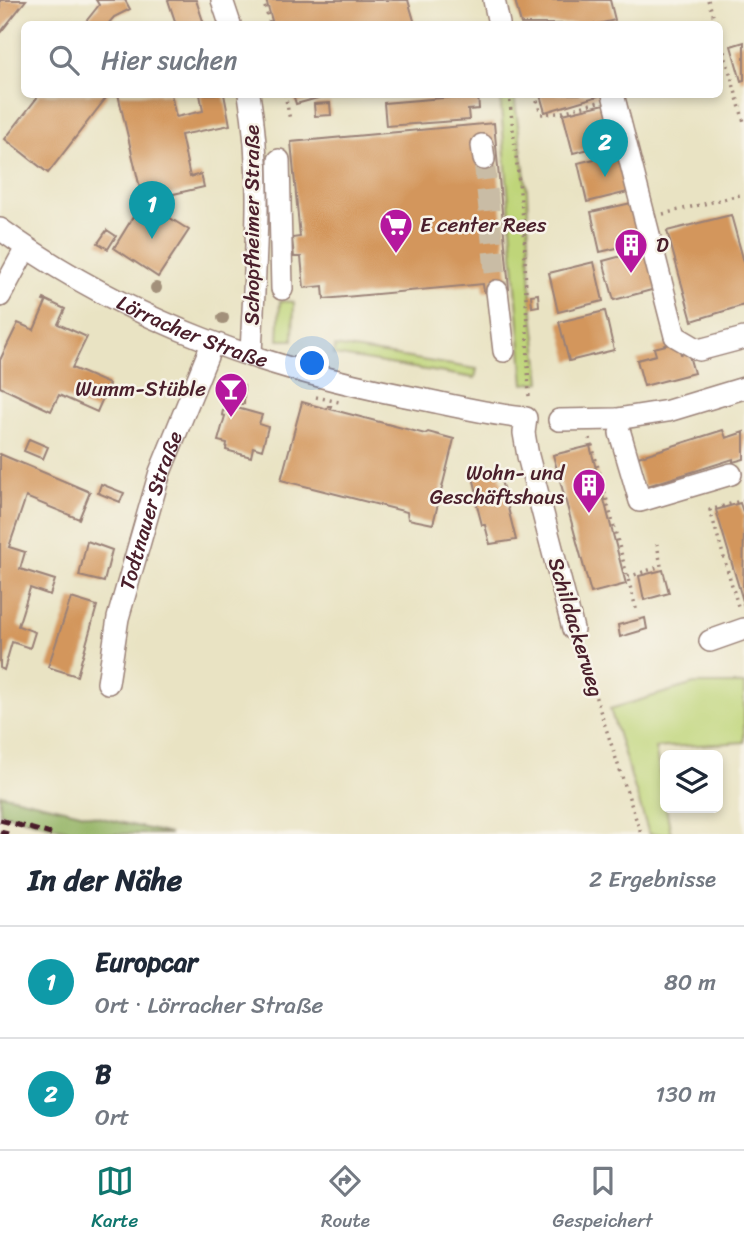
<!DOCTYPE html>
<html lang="de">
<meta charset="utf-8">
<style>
:root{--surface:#fff;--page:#f2f2f3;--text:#1f2937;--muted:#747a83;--line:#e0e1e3;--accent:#0f766e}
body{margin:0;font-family:Sriracha,sans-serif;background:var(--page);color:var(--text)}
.controls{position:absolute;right:21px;bottom:21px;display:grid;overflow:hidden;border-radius:10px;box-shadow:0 4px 10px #0003}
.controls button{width:63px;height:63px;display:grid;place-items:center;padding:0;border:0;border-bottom:2px solid var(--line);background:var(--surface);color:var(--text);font:35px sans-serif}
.you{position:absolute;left:313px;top:364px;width:24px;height:24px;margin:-18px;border:5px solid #fff;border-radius:50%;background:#1a73e8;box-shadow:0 0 0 10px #1a73e833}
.badge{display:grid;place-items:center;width:46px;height:46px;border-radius:50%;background:var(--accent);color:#fff;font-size:23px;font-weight:700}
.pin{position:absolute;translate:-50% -58px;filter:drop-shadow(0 2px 4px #0008)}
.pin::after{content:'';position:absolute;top:37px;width:24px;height:21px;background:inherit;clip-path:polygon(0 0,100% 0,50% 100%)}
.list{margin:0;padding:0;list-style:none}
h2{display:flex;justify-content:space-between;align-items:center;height:91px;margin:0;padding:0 28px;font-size:30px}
h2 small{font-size:23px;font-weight:400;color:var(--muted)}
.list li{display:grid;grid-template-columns:46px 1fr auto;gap:21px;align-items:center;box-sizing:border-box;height:112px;padding:0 28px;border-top:2px solid var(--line)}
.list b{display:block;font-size:26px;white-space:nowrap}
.list p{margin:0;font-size:23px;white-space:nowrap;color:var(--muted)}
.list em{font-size:23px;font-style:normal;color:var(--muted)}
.icon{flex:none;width:38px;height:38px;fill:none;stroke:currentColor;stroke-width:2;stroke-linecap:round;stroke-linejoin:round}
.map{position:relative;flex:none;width:744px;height:834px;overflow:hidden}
.search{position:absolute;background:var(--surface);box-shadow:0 4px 10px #0003;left:21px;right:21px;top:21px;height:77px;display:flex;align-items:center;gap:18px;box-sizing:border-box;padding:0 24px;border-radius:10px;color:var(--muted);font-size:26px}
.sheet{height:315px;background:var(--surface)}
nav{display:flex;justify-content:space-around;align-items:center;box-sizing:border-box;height:98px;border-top:2px solid var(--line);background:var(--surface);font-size:19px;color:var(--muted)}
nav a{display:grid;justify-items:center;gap:4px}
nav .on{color:var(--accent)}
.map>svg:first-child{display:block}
.green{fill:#bfd579;stroke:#847a52;stroke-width:2}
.forest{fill:#97b669;stroke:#706a4a;stroke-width:2}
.building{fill:#d3965b}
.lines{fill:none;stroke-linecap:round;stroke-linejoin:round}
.minor-tunnel{stroke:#c9bca5;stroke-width:21;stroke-dasharray:21 10;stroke-linecap:butt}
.minor-casing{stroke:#9a8177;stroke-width:24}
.path{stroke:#9a8177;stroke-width:3.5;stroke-dasharray:2 5;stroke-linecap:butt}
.minor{stroke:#fff;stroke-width:21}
.rail{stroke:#4a1f2b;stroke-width:5;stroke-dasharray:10 5;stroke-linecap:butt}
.tree{fill:#a2907a}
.labels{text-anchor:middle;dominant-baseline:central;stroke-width:5;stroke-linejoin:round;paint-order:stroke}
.street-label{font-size:21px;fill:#4a1f2b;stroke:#f7f3e8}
.poi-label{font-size:21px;fill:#4a1f2b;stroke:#f7f3e8;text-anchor:start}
</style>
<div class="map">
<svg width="744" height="834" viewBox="0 0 744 834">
<rect width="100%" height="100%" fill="#f7f3e8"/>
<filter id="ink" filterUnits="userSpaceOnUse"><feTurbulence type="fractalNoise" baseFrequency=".0143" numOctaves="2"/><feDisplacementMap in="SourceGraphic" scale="14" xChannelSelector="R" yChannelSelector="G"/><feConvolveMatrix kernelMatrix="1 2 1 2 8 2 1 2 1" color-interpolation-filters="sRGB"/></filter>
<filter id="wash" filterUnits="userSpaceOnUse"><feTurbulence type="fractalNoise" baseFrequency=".00686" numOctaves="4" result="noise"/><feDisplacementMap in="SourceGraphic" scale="28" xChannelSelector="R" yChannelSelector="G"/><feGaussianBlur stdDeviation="1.57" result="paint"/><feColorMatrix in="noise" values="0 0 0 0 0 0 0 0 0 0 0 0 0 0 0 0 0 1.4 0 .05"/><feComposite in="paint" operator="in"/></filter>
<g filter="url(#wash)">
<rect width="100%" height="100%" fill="#e9e3c3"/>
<path class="green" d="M500 95H514L527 190 531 295 541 382 524 384Z
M280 301 294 302 293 340H278Z
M335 346 477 369 475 378 334 355Z
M694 684H744V742L655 748 671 834H649L610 709Z"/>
<path class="forest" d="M0 794 170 834H82L0 813Z"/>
<g id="blocks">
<path class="building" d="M0 0H26L0 33Z
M96 0H125L130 9 114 17 108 24H84L99 5Z
M168 0H196L204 24H176Z
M266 0H408L415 24H273Z
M515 0H610L615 20 598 24H521Z
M744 42V80L741 81 731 46Z
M40 94H109L48 173 5 139Z
M118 94H171L176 117 203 111 200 94H224L230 125 181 135 190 177 201 174 204 187 143 201Z
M293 94H328L329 95 296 104Z
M542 94H602V95L545 112 540 95Z
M478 95 479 109 468 110 469 120 386 126 384 103Z
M330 103 331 115 315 116 314 104Z
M609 103 618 142 573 153 563 114Z
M494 123 509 289 484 292 483 284 324 299 323 286 304 288 301 257H294L292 238 300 237 291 142Z
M623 152 632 191 587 202 578 163Z
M143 201 189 230 158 277 114 248Z
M636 202 646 241 600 252 591 212Z
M731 215 744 262V305L692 321 667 231Z
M107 230 116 236 108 249 98 243Z
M648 249 659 288 614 300 603 261Z
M594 262 603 301 558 312 549 273Z
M538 294 539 306 532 307 531 295Z
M44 299 65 309 58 324 87 337 72 368 109 384 97 412 59 395 51 411 0 387V360L18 323 34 330 46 302 43 301Z
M605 311 614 350 569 361 559 322Z
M678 342 681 354 688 352 694 373 644 386 637 360 656 355 654 348Z
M226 386H244V404H226Z
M302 402 327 409 328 406H331L330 409 425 434 428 432 454 439 433 524 408 519 407 512 281 480Z
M227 408 236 410 237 408 262 415 259 424 268 427 262 450 253 447 251 457 226 450 227 443 218 441 225 416 222 415 223 410 226 411Z
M723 430 726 438 744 432V459L733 462V459L644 487 635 458Z
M29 439 48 447 43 459 24 451Z
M590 446 626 584 591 593 553 455Z
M0 454 90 492 79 519 26 497 9 547 25 552 20 569 55 580 50 595 30 588 18 626 35 632 30 648 12 642 4 670 0 668Z
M498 468 516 540 490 544 485 525H482L475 498 478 497 473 477Z
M101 484 124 493 120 502 98 493Z
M740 503 744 515 743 601 716 510Z
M87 541 112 550 104 582 79 576Z
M663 570 669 593 644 600 639 576Z
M71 598 97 606 77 676 48 667Z
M645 618 647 629 620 637 618 625Z"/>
</g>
</g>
<g filter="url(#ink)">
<use href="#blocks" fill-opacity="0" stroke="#9a8177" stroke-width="2"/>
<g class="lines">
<path class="minor-tunnel" d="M484 159 497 291"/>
<defs>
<g id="minor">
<path d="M222 0 230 24"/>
<path d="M494 0 499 24"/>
<path d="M249 94C264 181 254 269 251 356"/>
<path d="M613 94 675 336 699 350 744 338"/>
<path d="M482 145 484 159"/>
<path d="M279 160 282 289"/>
<path id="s1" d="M0 229C130 323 270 371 426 400 459 407 493 415 526 418L524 433 528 456 573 629"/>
<path d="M497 291 504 351"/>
<path d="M0 296 26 248"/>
<path d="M559 420 617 419 668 411 744 388"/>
<path d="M620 433 640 501 731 474"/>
<path d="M710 641 744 629"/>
<path id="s2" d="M108 683 118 618 160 472 212 344"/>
</g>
</defs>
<use href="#minor" class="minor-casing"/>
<path class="path" d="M263 0 270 24
M708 0 716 24
M720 38 744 122
M285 94 290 120
M509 94 524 227 529 399
M535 94 541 114 559 113 598 102
M663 214 744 194
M316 397 339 402
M590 438 637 612
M744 500 710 510 736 599 738 606 744 604
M628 577 661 566 657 544
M578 644 641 834"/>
<use href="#minor" class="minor"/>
<path class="rail" d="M0 820 51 834
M0 832 8 834"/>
</g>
<g class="tree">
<circle cx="156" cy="288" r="6"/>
<circle cx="223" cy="318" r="6"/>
</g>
</g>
<defs>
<symbol id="supermarket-pin" viewBox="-11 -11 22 30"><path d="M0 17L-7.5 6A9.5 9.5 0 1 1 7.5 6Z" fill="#b5179e" stroke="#f7f3e8"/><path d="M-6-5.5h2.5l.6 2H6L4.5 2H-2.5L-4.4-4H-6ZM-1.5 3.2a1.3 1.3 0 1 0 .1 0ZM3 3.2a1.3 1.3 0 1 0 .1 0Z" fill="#fff"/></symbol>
<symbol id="building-pin" viewBox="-11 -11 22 30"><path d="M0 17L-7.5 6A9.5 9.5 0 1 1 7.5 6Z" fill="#b5179e" stroke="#f7f3e8"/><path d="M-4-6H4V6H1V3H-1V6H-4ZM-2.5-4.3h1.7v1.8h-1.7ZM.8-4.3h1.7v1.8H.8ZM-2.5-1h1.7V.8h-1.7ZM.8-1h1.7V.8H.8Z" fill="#fff"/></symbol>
<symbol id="bar-pin" viewBox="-11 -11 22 30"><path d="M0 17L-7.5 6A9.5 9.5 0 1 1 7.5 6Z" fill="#b5179e" stroke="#f7f3e8"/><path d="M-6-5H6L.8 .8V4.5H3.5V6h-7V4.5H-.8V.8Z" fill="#fff"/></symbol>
</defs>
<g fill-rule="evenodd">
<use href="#supermarket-pin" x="377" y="206" width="38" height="52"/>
<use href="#building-pin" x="612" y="226" width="38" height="52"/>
<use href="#bar-pin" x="212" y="370" width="38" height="52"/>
<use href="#building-pin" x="570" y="466" width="38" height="52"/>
</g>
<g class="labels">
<g class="street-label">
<text transform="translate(252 225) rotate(-90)">Schopfheimer Straße</text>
<text stroke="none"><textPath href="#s1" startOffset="219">Lörracher Straße</textPath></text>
<text stroke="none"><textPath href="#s2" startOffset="178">Todtnauer Straße</textPath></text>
<text transform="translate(576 627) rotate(73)">Schildackerweg</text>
</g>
<g class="poi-label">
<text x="420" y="225">E center Rees</text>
<text x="656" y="245">D</text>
<text x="206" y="389" text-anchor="end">Wumm-Stüble</text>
<text x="564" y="473" text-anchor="end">Wohn- und<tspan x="564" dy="24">Geschäftshaus</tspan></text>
</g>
</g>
</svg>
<div class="controls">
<button><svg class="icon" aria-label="layers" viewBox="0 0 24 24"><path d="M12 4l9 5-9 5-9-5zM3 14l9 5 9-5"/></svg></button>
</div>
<div class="you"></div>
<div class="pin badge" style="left:152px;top:239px;background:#0f9aa8">1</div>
<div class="pin badge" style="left:605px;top:177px;background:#0f9aa8">2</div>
<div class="search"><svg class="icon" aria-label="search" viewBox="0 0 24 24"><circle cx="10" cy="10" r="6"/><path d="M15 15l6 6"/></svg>Hier suchen</div>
</div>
<section class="sheet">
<h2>In der Nähe<small>2 Ergebnisse</small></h2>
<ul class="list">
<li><span class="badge" style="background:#0f9aa8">1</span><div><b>Europcar</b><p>Ort · Lörracher Straße</p></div><em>80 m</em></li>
<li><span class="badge" style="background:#0f9aa8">2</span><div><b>B</b><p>Ort</p></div><em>130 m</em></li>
</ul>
</section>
<nav>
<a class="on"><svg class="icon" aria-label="map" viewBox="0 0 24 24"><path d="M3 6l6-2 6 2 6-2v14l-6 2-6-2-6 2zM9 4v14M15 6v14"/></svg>Karte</a>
<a><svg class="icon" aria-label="directions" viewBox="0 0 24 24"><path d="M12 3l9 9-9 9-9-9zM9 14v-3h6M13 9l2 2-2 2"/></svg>Route</a>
<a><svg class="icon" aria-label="saved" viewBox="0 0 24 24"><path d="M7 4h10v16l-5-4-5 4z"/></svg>Gespeichert</a>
</nav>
